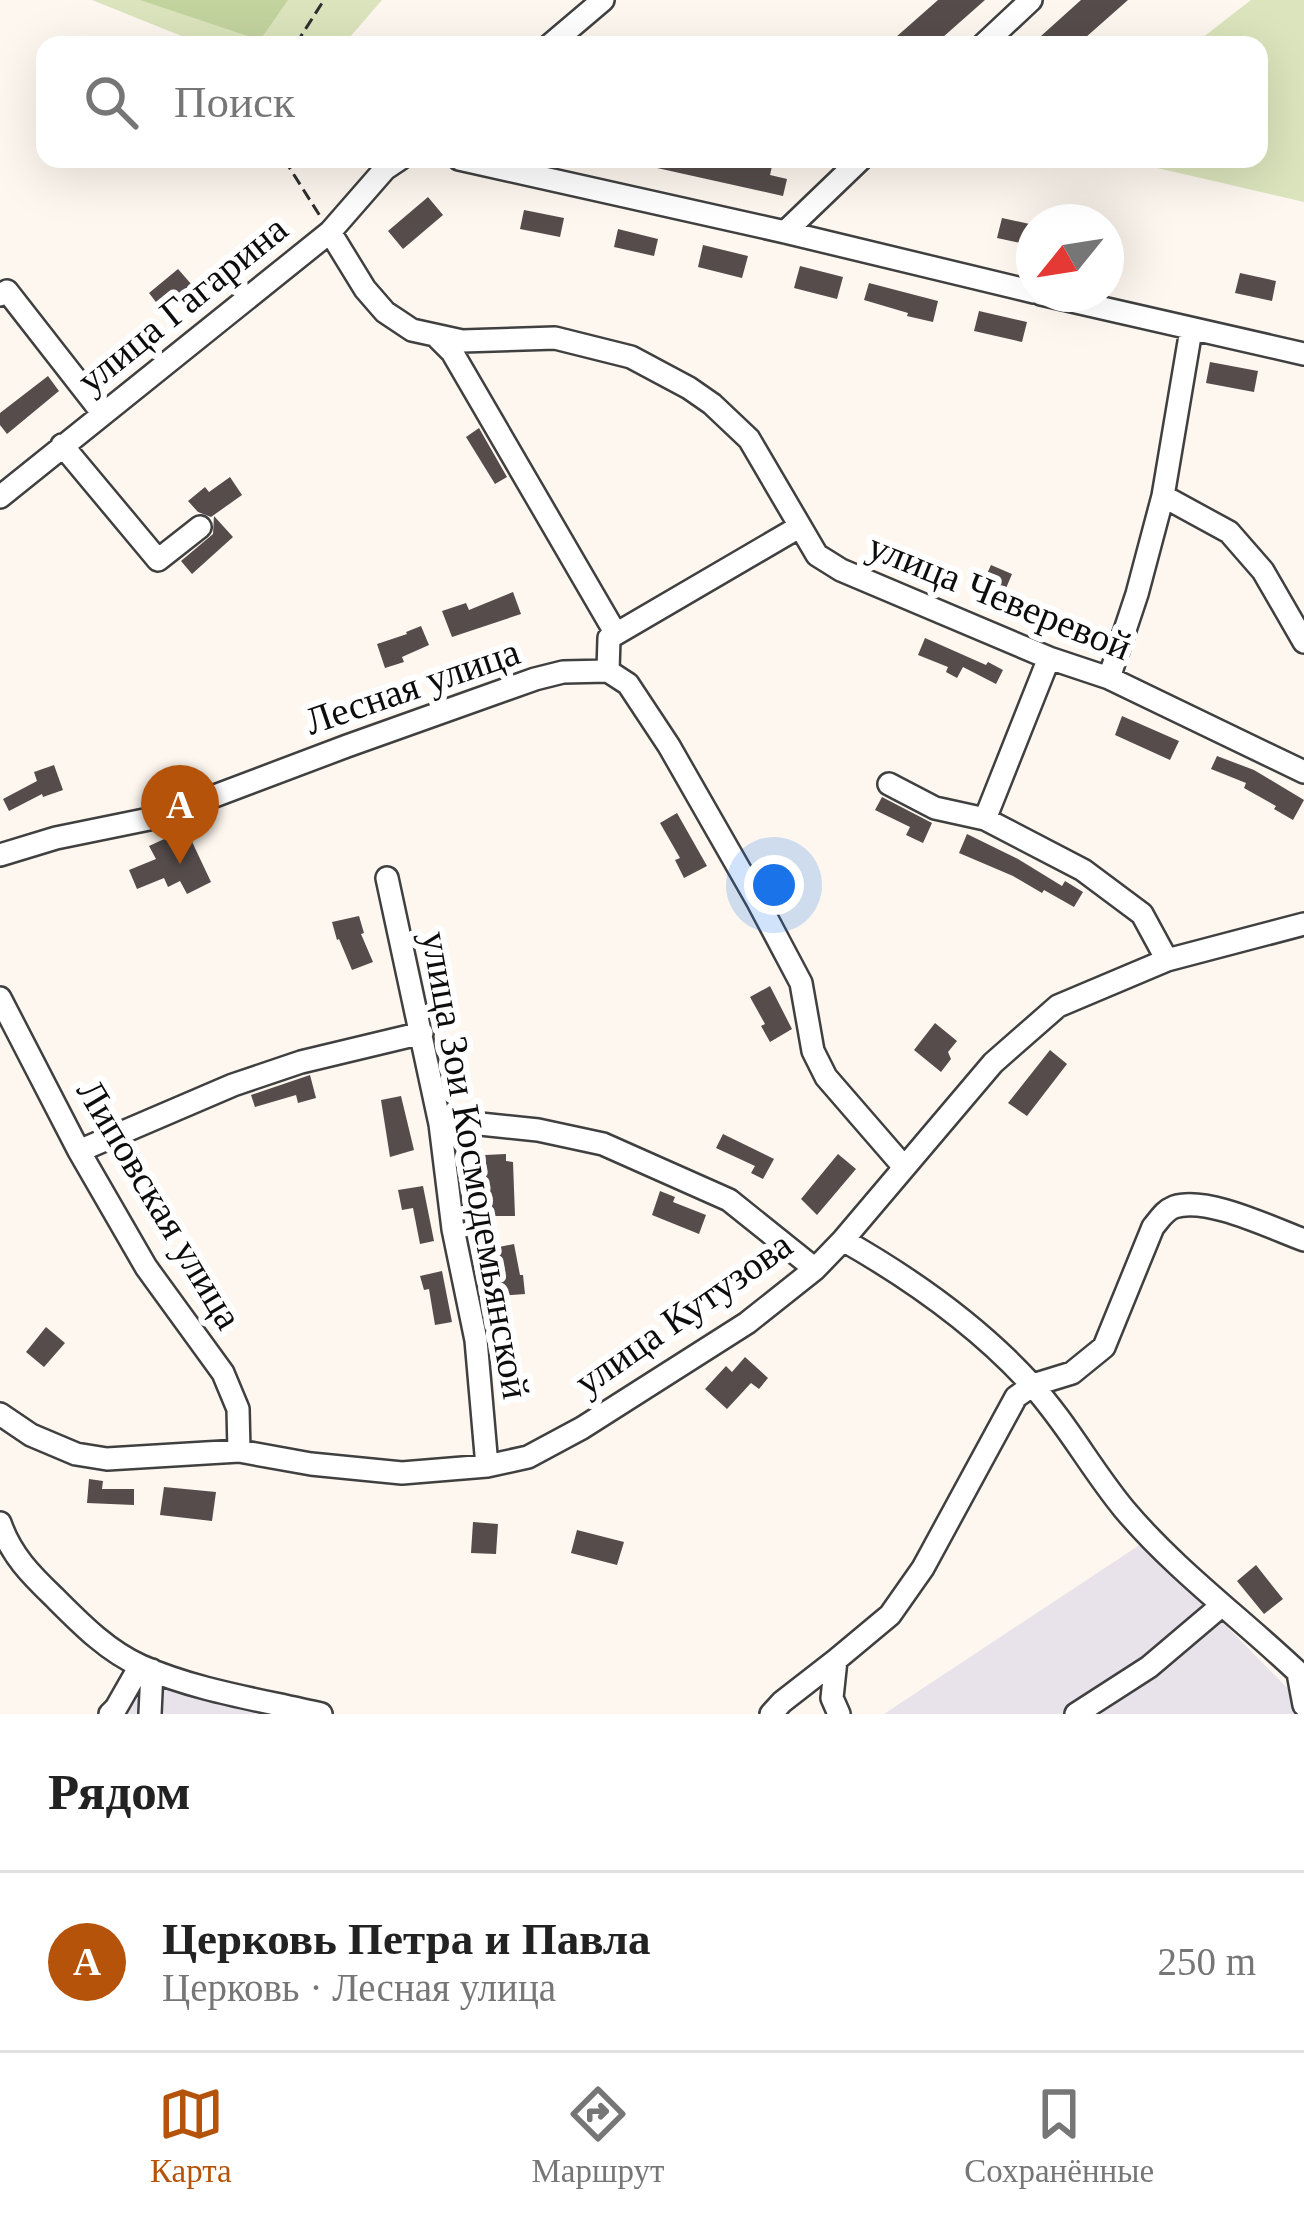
<!DOCTYPE html>
<html lang="ru">
<meta charset="utf-8">
<style>
:root{--surface:#fff;--page:#f6f6f6;--text:#222;--muted:#767676;--line:#e0e0e0;--accent:#b45309}
body{margin:0;font-family:Georgia,serif;background:var(--page);color:var(--text)}
.compass{position:absolute;left:1016px;top:204px;width:108px;height:108px;border-radius:50%;background:var(--surface);box-shadow:0 12px 48px #0002;rotate:240deg}
.you{position:absolute;left:774px;top:885px;width:42px;height:42px;margin:-30px;border:9px solid #fff;border-radius:50%;background:#1a73e8;box-shadow:0 0 0 18px #1a73e833}
.badge{display:grid;place-items:center;width:78px;height:78px;border-radius:50%;background:var(--accent);color:#fff;font-size:39px;font-weight:700}
.pin{position:absolute;translate:-50% -99px;filter:drop-shadow(0 3px 6px #0008)}
.pin::after{content:'';position:absolute;top:63px;width:42px;height:36px;background:inherit;clip-path:polygon(0 0,100% 0,50% 100%)}
.list{margin:0;padding:0;list-style:none}
h2{display:flex;justify-content:space-between;align-items:center;height:156px;margin:0;padding:0 48px;font-size:51px}
h2 small{font-size:39px;font-weight:400;color:var(--muted)}
.list li{display:grid;grid-template-columns:78px 1fr auto;gap:36px;align-items:center;box-sizing:border-box;height:180px;padding:0 48px;border-top:3px solid var(--line)}
.list b{display:block;font-size:45px;white-space:nowrap}
.list p{margin:0;font-size:39px;white-space:nowrap;color:var(--muted)}
.list em{font-size:39px;font-style:normal;color:var(--muted)}
.icon{flex:none;width:66px;height:66px;fill:none;stroke:currentColor;stroke-width:2;stroke-linecap:round;stroke-linejoin:round}
.map{position:relative;flex:none;width:1304px;height:1714px;overflow:hidden}
.search{position:absolute;background:var(--surface);box-shadow:0 12px 48px #0002;left:36px;right:36px;top:36px;height:132px;display:flex;align-items:center;gap:30px;box-sizing:border-box;padding:0 42px;border-radius:24px;color:var(--muted);font-size:45px}
.sheet{height:336px;background:var(--surface)}
nav{display:flex;justify-content:space-around;align-items:center;box-sizing:border-box;height:168px;border-top:3px solid var(--line);background:var(--surface);font-size:33px;color:var(--muted)}
nav a{display:grid;justify-items:center;gap:6px}
nav .on{color:var(--accent)}
.map>svg:first-child{display:block}
.industrial{fill:#e8e3eb}
.green{fill:#dbe4bc}
.forest{fill:#c3d39e}
.building{fill:#554c4b}
.lines{fill:none;stroke-linecap:round;stroke-linejoin:round}
.minor-casing{stroke:#404040;stroke-width:26}
.path{stroke:#2f2f2f;stroke-width:3;stroke-dasharray:12 6;stroke-linecap:butt}
.minor{stroke:#fff;stroke-width:21}
.labels{text-anchor:middle;dominant-baseline:central;stroke-width:12;stroke-linejoin:round;paint-order:stroke}
.street-label{font-size:39px;fill:#0d0d0d;stroke:#fff}
</style>
<div class="map">
<svg width="1304" height="1714" viewBox="0 0 1304 1714">
<rect width="100%" height="100%" fill="#fdf7ef"/>
<path class="industrial" d="M1144 1542 1304 1705V1714H884Z
M136 1682 302 1714H125Z"/>
<path class="green" d="M92 0H382L343 45H204Z
M1251 0H1304V202L1153 167 1148 159H1259V45H1193Z"/>
<path class="forest" d="M140 0H288L260 40Z"/>
<path class="building" d="M938 0H985L934 45H887Z
M1081 0H1128L1077 45H1031Z
M640 159H759L773 162 770 175 787 179 783 196 639 164Z
M428 197 443 215 403 249 388 231Z
M524 210 564 218 560 237 520 229Z
M1002 218 1034 225V246L997 238Z
M618 229 658 239 654 256 614 247Z
M703 245 748 256 742 278 698 267Z
M800 266 843 277 837 299 794 288Z
M178 269 192 285 162 310 149 293Z
M1240 273 1276 281 1272 301 1235 293Z
M869 283 938 301 933 322 907 316 908 313 864 300Z
M979 311 1027 322 1022 342 974 331Z
M1210 362 1258 371 1254 392 1206 383Z
M48 376 59 391 7 434 0 425V413Z
M479 428 507 477 495 484 466 437Z
M230 477 242 495 211 517 198 512 188 501 205 487 209 492Z
M214 516 233 537 192 574 181 561 213 534Z
M991 565 1012 574 999 605 977 595Z
M513 592 521 614 452 637 442 611 466 603 469 610Z
M421 626 429 645 402 657 404 662 385 668 377 644 407 634 406 632Z
M925 638 986 665 988 662 1003 670 996 684 963 667 957 678 946 672 948 667 918 655Z
M1122 716 1179 741 1170 760 1115 735Z
M1217 756 1254 770 1304 800 1293 820 1274 809 1276 806 1244 788 1246 783 1211 769Z
M54 765 63 790 43 797 42 794 9 811 3 799 37 781 34 772Z
M882 797 932 823 923 843 906 835 910 827 875 810Z
M677 813 707 866 684 878 675 860 680 858 660 823Z
M186 829 211 882 187 894 180 881 168 887 164 878 137 889 129 870 156 859 149 846Z
M967 834 1018 859 1062 886 1065 881 1083 892 1074 907 1044 890 1042 893 1013 876 959 853Z
M359 916 364 933 361 934 373 962 352 970 339 939 337 940 332 922Z
M770 986 792 1029 770 1042 761 1026 765 1024 750 997Z
M935 1023 957 1041 948 1052 951 1059 941 1072 914 1050Z
M1050 1050 1067 1064 1027 1116 1008 1103Z
M310 1075 316 1098 298 1103 296 1095 255 1107 251 1095Z
M401 1096 414 1150 390 1157 381 1100Z
M723 1134 774 1159 763 1179 751 1173 755 1166 716 1148Z
M506 1154V1161L513 1162 515 1216H488L485 1155Z
M838 1154 856 1169 817 1215 801 1199Z
M423 1186 434 1241 420 1244 413 1208 402 1210 398 1190Z
M660 1191 675 1197 673 1202 706 1215 699 1234 652 1215Z
M514 1244 520 1275H523L525 1294 498 1296 499 1276 494 1248Z
M442 1271 452 1322 435 1325 429 1289 424 1290 420 1276Z
M46 1327 65 1343 44 1367 26 1352Z
M745 1357 768 1378 759 1389 751 1383 727 1409 705 1389 726 1366 732 1372Z
M89 1479 103 1481 102 1489H134V1505L87 1503Z
M164 1487 216 1492 212 1521 160 1515Z
M473 1522 498 1524 496 1554 471 1553Z
M577 1530 624 1542 617 1565 571 1553Z
M1256 1565 1283 1599 1264 1614 1237 1581Z"/>
<g class="lines">
<defs>
<path id="minor" d="M550 45 603 0
M983 45 1031 0
M459 159 785 232 1034 292
M330 232 365 289 385 312 412 330 462 341 555 338 631 357 689 388 712 404 749 439 817 555 841 570 1049 658 1109 678 1304 772
M785 232 861 159
M1041 294 1304 354
M0 295 7 291 103 414
M438 338 452 352 616 634
M62 445 158 560 200 527
M1163 496 1229 532 1263 571 1304 642
M0 497 330 232 385 169 400 159
M608 671 628 684 669 746 757 900 801 983 813 1051 826 1077 904 1167
M1109 678 1137 594 1163 496 1191 330
M889 784 935 808 985 819 1083 870 1142 914 1167 960
M985 819 1049 658
M0 855 56 838 159 817 347 746 535 679 563 672 608 671 609 638 799 527
M387 878 440 1124 453 1229 476 1340 487 1466
M0 998 79 1151 146 1267 223 1373 238 1409 239 1451
M440 1124H480L538 1130 603 1144 729 1200 815 1269
M79 1151 233 1085 301 1062 422 1033
M843 1240C910 1278 979 1327 1031 1384 1066 1422 1091 1469 1124 1509 1177 1572 1245 1621 1304 1678
M0 1414 31 1435 76 1454 107 1459 239 1451 311 1464 402 1473 487 1466 528 1457 582 1428 747 1323 815 1269 843 1240 993 1063 1058 1006 1167 960 1304 924
M0 1523C11 1555 31 1575 54 1597 80 1623 107 1651 141 1666 197 1691 262 1700 321 1714
M1298 1673 1304 1705
M110 1714 116 1708 140 1666
M150 1714 152 1670
M771 1714 782 1702 836 1660
M839 1714 832 1698 836 1660 890 1615 923 1568 1016 1397 1033 1385 1072 1373 1104 1347 1153 1227C1160 1219 1164 1211 1174 1207 1207 1196 1271 1228 1304 1240
M1076 1714 1149 1667 1221 1606"/>
</defs>
<use href="#minor" class="minor-casing"/>
<path class="path" d="M298 45 301 36 324 0
M284 159 320 216"/>
<use href="#minor" class="minor"/>
</g>
<g class="labels">
<g class="street-label">
<text transform="translate(182 304) rotate(-39)">улица Гагарина</text>
<text transform="translate(1000 596) rotate(22)">улица Чеверевой</text>
<text transform="translate(412 686) rotate(-19)">Лесная улица</text>
<text transform="translate(476 1165) rotate(80)">улица Зои Космодемьянской</text>
<text transform="translate(160 1204) rotate(59)">Липовская улица</text>
<text transform="translate(683 1313) rotate(-35)">улица Кутузова</text>
</g>
</g>
</svg>
<svg class="compass" viewBox="-18 -18 36 36"><path d="M0-13l5 13h-10z" fill="#e53935"/><path d="M0 13l5-13h-10z" fill="#767676"/></svg>
<div class="you"></div>
<div class="pin badge" style="left:180px;top:864px">A</div>
<div class="search"><svg class="icon" aria-label="search" viewBox="0 0 24 24"><circle cx="10" cy="10" r="6"/><path d="M15 15l6 6"/></svg>Поиск</div>
</div>
<section class="sheet">
<h2>Рядом<small></small></h2>
<ul class="list">
<li><span class="badge">A</span><div><b>Церковь Петра и Павла</b><p>Церковь · Лесная улица</p></div><em>250 m</em></li>
</ul>
</section>
<nav>
<a class="on"><svg class="icon" aria-label="map" viewBox="0 0 24 24"><path d="M3 6l6-2 6 2 6-2v14l-6 2-6-2-6 2zM9 4v14M15 6v14"/></svg>Карта</a>
<a><svg class="icon" aria-label="directions" viewBox="0 0 24 24"><path d="M12 3l9 9-9 9-9-9zM9 14v-3h6M13 9l2 2-2 2"/></svg>Маршрут</a>
<a><svg class="icon" aria-label="saved" viewBox="0 0 24 24"><path d="M7 4h10v16l-5-4-5 4z"/></svg>Сохранённые</a>
</nav>
